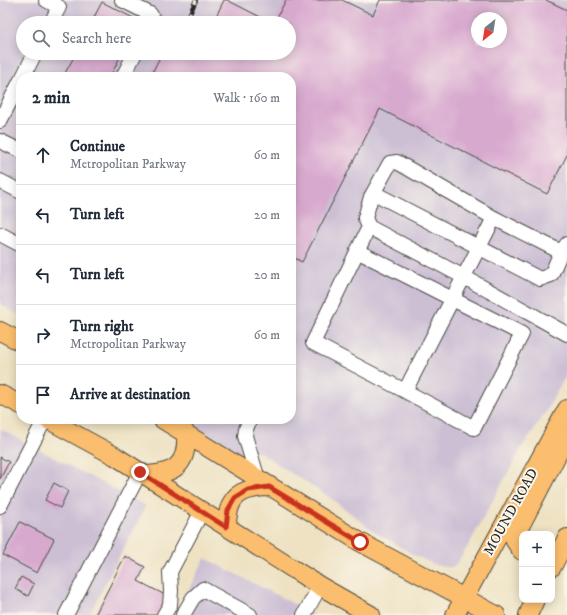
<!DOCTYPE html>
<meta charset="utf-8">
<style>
:root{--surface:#fff;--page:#f6f6f7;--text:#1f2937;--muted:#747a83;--line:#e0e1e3}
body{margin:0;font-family:"IM FELL DW Pica",serif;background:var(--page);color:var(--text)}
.controls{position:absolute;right:12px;bottom:12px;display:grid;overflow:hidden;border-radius:8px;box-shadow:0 2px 10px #0003}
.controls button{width:36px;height:36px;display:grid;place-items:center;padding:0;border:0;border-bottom:1px solid var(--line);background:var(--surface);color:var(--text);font:20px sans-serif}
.compass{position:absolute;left:471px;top:12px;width:36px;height:36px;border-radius:50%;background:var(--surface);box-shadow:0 2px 10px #0003;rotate:210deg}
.stop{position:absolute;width:12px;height:12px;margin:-9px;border:3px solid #c8321e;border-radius:50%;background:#fff}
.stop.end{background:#c8321e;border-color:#fff;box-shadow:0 1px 4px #0008}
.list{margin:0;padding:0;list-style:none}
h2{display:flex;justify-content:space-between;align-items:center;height:52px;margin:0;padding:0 16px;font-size:17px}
h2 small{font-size:13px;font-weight:400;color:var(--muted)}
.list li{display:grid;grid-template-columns:26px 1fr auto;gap:12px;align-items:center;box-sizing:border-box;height:60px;padding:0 16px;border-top:1px solid var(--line)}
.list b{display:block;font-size:15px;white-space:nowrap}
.list p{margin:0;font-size:13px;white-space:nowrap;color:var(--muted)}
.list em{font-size:13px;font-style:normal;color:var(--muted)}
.icon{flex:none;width:22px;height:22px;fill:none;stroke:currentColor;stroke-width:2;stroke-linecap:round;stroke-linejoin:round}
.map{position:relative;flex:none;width:567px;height:615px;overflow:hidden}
.search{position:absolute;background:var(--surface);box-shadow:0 2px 10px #0003;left:16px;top:16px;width:280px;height:44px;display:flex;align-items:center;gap:10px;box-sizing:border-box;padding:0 14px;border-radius:22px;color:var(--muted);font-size:15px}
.panel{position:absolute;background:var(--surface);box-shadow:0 2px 10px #0003;left:16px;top:72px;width:280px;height:352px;border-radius:16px}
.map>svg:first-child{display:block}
.industrial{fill:#ccbfd4;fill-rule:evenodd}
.building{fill:#d8a9cf;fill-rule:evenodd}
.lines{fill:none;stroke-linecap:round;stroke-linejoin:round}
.minor-casing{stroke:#484642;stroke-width:16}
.major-casing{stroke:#484642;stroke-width:20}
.minor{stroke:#fff;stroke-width:14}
.major{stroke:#fbbe6e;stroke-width:18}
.rail-casing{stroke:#2b2b2b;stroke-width:4.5}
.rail{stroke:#fbf7ec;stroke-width:3;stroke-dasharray:9;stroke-linecap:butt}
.route{stroke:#c8321e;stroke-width:5}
.labels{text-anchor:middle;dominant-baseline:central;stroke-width:4;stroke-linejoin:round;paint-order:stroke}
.street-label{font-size:14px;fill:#2b2b2b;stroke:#fbf7ec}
</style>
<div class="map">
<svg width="567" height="615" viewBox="0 0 567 615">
<rect width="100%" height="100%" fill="#fbf7ec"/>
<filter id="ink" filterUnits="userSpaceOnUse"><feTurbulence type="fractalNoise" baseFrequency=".025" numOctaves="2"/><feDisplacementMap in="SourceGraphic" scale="8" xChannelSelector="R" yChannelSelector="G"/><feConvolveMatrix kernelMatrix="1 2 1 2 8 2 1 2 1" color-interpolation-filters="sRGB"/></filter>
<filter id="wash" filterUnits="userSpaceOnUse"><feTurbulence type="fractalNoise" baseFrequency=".012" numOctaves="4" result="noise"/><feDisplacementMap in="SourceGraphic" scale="16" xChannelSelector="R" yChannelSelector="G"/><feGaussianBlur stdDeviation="0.9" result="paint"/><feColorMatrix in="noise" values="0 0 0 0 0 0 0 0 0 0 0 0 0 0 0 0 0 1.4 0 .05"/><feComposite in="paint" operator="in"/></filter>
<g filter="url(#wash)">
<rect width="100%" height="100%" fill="#eee2c3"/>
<path class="industrial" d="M0 0H567V373L547 410 522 447 468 546 457 563 454 567H446L435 565 416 556 375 532 329 497 259 452 242 456 182 419H291V77H21V316L0 304ZM477 18H501V42H477ZM23 23H289V53H23Z
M0 429 146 506 89 615H0Z
M205 558 315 615H175Z"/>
<g id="blocks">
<path class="building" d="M224 0H227L272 23H213Z
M286 0H342L373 15 380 0H546L567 10V155L547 194 380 109 302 262 291 256V77H150L162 53H289V23H274ZM477 18H501V42H477Z
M102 2 139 21 138 23H91Z
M180 17 187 20 192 23H177Z
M76 53H122L110 77H63Z
M0 457 9 462 0 479Z
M54 483 68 491 60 508 45 500Z
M20 522 54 539 37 573 3 555Z
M125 556 145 567 138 581 169 597 160 615H95Z
M21 577 34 584 28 596 15 589Z"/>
</g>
</g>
<g filter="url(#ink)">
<use href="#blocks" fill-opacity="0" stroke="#484642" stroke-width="1"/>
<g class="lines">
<defs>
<path id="minor" d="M46 0 59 7 51 23
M122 0 150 14 152 17 151 23
M23 77 35 53
M123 77 135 53
M0 121 21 80
M0 141 21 151
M0 181 21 192
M374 193 540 279 551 275 561 252
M369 227 313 343 405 391 494 218
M0 234 21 245
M567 244 561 252 494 218 397 162 390 163 371 197 365 218 369 227 464 277 567 334
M357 251 522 334 474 428 405 391
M250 419 246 429 245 436 258 479
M0 506 45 419
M66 615 140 472
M164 615 170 605 171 591 170 572 202 511
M183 615 193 598 203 589 250 615
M304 615 320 586"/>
<path id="major" d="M0 331 21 342
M0 394 21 405
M47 419 115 456 320 586 371 615
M162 419 360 542 496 615
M145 475C175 474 188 465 186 433
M227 527C227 496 240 488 269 487
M522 551 515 541 516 534 567 436
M552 567 567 538
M455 615 567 409
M528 615 535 600"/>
</defs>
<use href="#minor" class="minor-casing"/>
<use href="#major" class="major-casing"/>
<use href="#minor" class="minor"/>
<use href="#major" class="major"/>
<defs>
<path id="rail" d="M187 20 196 0"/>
</defs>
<use href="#rail" class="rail-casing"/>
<use href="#rail" class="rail"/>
</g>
</g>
<g class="lines" filter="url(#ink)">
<path class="route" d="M140 472 226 527 228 510 235 498 248 490 269 487 360 542"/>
</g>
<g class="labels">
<g class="street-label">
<text transform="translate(511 512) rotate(-61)">MOUND ROAD</text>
</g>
</g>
</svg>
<div class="controls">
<button>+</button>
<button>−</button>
</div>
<svg class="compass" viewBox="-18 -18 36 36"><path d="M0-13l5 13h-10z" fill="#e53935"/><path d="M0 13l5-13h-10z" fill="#747a83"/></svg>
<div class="stop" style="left:360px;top:542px"></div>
<div class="stop end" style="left:140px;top:472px"></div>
<div class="search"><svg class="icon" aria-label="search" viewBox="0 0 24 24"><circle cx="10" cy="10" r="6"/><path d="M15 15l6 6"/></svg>Search here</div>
<section class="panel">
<h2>2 min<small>Walk · 160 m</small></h2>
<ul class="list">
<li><svg class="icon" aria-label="ahead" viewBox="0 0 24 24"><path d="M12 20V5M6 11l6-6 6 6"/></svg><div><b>Continue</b><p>Metropolitan Parkway</p></div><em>60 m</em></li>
<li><svg class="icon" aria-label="left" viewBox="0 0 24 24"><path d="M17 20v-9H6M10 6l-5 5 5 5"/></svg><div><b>Turn left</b></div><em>20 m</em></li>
<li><svg class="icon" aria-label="left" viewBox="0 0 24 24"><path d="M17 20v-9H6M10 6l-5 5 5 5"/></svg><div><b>Turn left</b></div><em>20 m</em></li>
<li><svg class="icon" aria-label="right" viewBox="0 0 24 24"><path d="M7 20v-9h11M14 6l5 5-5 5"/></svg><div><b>Turn right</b><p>Metropolitan Parkway</p></div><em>60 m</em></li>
<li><svg class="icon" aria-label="arrive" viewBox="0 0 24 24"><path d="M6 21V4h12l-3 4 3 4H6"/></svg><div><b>Arrive at destination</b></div></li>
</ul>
</section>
</div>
